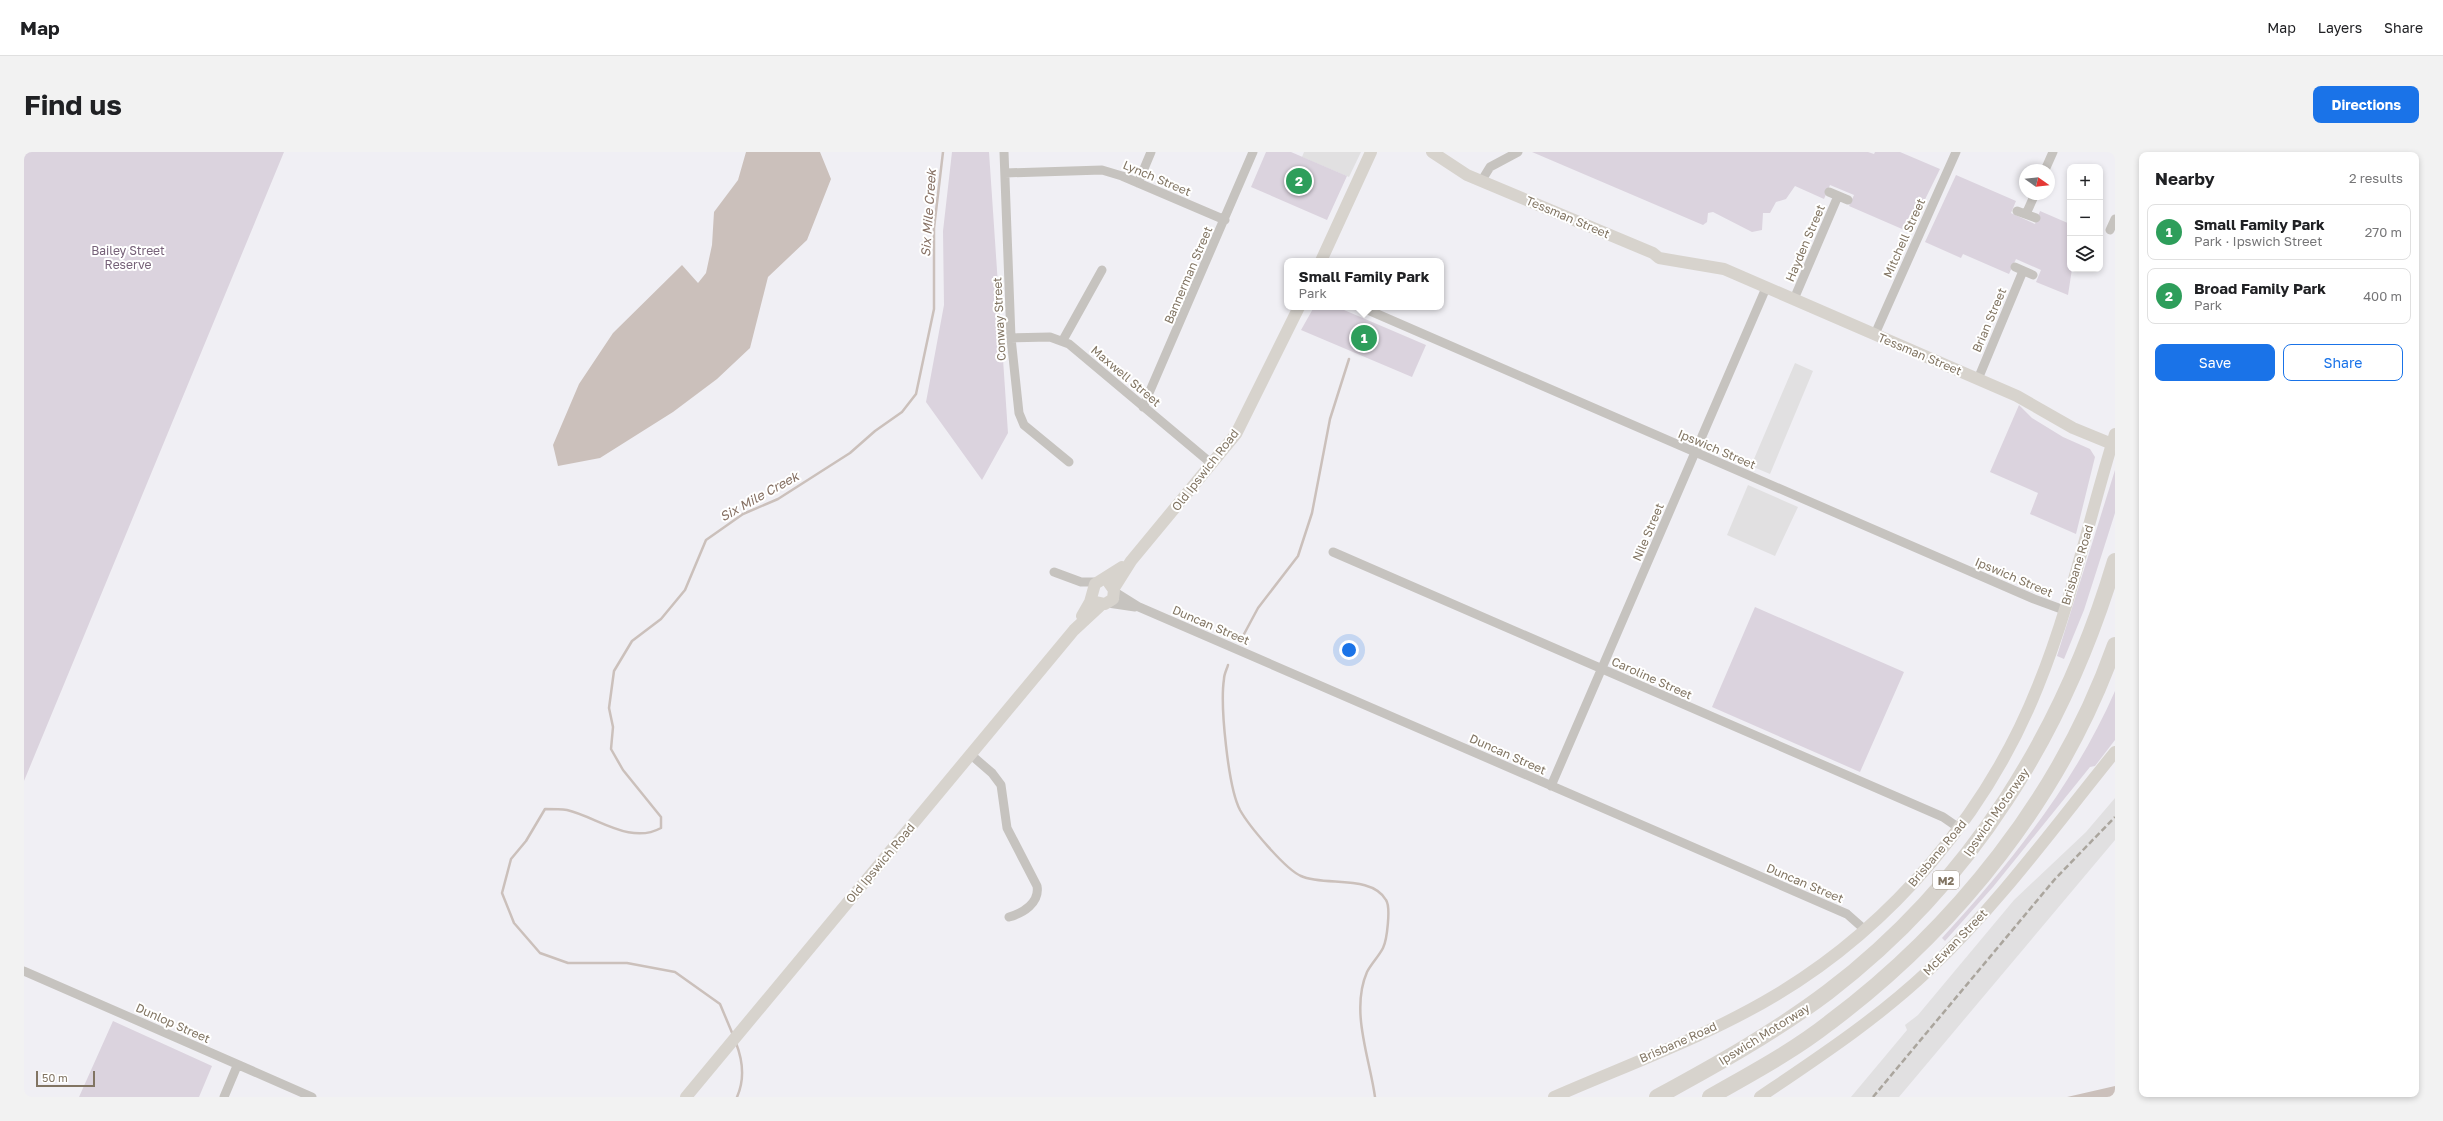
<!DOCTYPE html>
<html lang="en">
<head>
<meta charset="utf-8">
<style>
	body { margin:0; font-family:"Golos Text",sans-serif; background:#f2f2f2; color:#202124 }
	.controls { position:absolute; right:12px; top:12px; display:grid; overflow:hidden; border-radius:8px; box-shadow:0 2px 6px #0003 }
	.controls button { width:36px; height:36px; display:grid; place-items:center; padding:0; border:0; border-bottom:1px solid #e0e0e0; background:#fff; color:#202124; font:20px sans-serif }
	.compass { position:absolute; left:1995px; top:12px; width:36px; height:36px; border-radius:50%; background:#fff; box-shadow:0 2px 6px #0003; rotate:104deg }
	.scale { position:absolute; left:12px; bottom:10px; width:59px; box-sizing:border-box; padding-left:4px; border:2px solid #817462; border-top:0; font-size:11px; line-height:14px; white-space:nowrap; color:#817462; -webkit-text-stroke:3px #fff; paint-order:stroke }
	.you { position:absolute; left:1325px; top:498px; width:14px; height:14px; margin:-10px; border:3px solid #fff; border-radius:50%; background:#1a73e8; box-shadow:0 0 0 6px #1a73e833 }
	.badge { display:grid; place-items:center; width:26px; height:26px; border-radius:50%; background:#1a73e8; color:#fff; font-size:13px; font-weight:700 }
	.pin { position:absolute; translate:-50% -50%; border:2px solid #fff; box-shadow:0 1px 4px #0006 }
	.popup { position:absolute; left:1260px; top:106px; width:160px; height:52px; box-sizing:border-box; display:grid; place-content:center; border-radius:8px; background:#fff; filter:drop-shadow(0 1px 3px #0005); font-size:13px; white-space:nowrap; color:#757577 }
	.popup b { font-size:15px; color:#202124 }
	.popup::after { content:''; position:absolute; left:50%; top:100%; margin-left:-8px; border:8px solid transparent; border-top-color:#fff }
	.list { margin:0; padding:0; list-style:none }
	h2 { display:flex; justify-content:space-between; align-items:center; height:52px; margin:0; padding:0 16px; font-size:17px }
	h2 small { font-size:13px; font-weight:400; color:#757577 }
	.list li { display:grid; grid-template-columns:26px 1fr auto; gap:12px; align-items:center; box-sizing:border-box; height:56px; margin:0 8px 8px; padding:0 8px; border:1px solid #e0e0e0; border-radius:8px }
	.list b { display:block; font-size:15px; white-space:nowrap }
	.list p { margin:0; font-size:13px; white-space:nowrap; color:#757577 }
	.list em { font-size:13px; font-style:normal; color:#757577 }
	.actions { display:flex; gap:8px; padding:12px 16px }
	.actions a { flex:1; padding:9px 0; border:1px solid #1a73e8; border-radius:8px; text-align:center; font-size:14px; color:#1a73e8 }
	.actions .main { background:#1a73e8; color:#fff }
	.icon { flex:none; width:22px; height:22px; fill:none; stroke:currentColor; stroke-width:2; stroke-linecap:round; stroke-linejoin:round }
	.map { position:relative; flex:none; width:2091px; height:945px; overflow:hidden; border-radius:8px }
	header { display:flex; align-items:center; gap:24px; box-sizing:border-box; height:56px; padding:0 20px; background:#fff; border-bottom:1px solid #e0e0e0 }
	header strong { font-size:19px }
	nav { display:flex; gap:22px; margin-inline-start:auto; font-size:14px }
	.intro { display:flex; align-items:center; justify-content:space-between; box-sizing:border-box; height:96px; padding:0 24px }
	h1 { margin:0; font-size:28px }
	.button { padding:10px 18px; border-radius:8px; background:#1a73e8; color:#fff; font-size:14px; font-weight:700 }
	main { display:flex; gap:24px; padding:0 24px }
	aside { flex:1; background:#fff; border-radius:8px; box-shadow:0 2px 6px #0003 }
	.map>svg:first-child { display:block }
	.built { fill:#e1e0e1 }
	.green { fill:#dbd3de }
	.water { fill:#cbc0bb }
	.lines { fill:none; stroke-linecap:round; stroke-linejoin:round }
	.stream { stroke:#cbc0bb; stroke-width:2.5 }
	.street { stroke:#c6c3bf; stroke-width:9 }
	.secondary { stroke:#d7d3cd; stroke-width:12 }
	.highway { stroke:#d7d3cd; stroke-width:16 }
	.rail { stroke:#aaa59d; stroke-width:2.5; stroke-dasharray:6 3; stroke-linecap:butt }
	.labels { text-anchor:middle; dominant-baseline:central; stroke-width:4; stroke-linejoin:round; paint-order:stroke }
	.shield { fill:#fff; stroke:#a79e91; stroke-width:1 }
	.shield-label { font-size:11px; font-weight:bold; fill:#817462 }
	.street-label { font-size:12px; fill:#817462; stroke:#fff }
	.park-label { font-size:12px; fill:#766178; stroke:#fff }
	.water-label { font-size:13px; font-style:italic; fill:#867063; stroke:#fff }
</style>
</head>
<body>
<header>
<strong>Map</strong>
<nav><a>Map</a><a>Layers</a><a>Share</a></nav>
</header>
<div class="intro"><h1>Find us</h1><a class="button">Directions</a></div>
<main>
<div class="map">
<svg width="2091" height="945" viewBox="0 0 2091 945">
	<rect width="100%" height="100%" fill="#f0eff4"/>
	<path class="built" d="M1280,0H1337L1325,25L1278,5Z
		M1771,211L1789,219L1746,322L1727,314Z
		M1724,333L1774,355L1751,404L1703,383Z
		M2091,646V688L1875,945H1827L1883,878L1881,873L1894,863L1990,748L2062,680Z"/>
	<path class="green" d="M0,0H260L0,629Z
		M928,0H965L984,281L958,328L902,250L920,153L919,79Z
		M1242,0H1267L1323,24L1303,68L1227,35Z
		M1508,0H1844L1850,2L1851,0H1876L1916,17L1885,80L1825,54L1830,43L1806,33L1800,47L1771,34L1762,47L1752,50L1746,61H1739L1738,78L1728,80L1689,60L1684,61L1683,70L1679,73Z
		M1932,23L1992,49L1987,61L2011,72L2016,59L2046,72V117H2048L2044,143L2012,130L2017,118L1992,107L1985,122L1939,102L1937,106L1901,90Z
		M1290,155H1313L1402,193L1388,225L1277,178Z
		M1995,253L2008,266L2039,285L2066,297L2071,305L2052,382L2006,362L2014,341L1966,320Z
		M2091,318V361L2060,458L2040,507L2033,504Z
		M1731,455L1880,520L1836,620L1688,555Z
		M2091,539V588L2071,614L2066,615L1969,735L1921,789L1918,786C1986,712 2051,631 2091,539Z
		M89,869L188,914L175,945H55Z"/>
	<path class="water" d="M722,0H796L807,27L783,88L744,125L726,196L693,227L649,260L576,306L534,314L529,293L555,232L589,181L658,113L674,131L682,121L688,93L690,60L714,28Z
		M2091,934V945H2043Z"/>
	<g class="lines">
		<path class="stream" d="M1219,484L1234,456L1274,404L1288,361L1306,267L1325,207
			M1204,513C1203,517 1200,522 1200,527C1196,553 1204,635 1216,658C1225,674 1261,717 1277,724C1301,735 1347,722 1362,748C1367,755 1363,788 1359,796C1355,804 1347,812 1343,820C1326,859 1346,907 1351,945
			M709,883L696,852L651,820L603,811H544L516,801L490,771L478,741L487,707L502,689L521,657C528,657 536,657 543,658C573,665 606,693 637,676V665L599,618L587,597L589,575L585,556L590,519L608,489L637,467L661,438L682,388L719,362L754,347L826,301L851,279L878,260L892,242L910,157V76L919,0
			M712,891C719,909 721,927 713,945"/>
		<path class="street" d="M980,0L987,186L995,261L1000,273L1045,310
			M2021,18L2029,0
			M981,21L1078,18L1098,24L1201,68
			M1458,28L1466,15L1494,0
			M1114,31L1127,0
			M1805,40L1824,48
			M1993,59L2012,66
			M2002,62L2011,42
			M2086,78L2091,67
			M1991,115L2009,123
			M1770,147L1814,44
			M1337,155L2010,447L2040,458
			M1851,182L1932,0
			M987,186L1026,185L1045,192L1188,312
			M1039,188L1078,118
			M1954,227L1999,119
			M1119,255L1229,0
			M1309,400L1919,665L1935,676
			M1030,420L1057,430H1074
			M1091,440L1115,455L1823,762L1840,777
			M1084,451L1111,455
			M946,602L968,621L977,633L983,676L1013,734C1016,751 999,761 985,765
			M1527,634L1742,136
			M0,819L288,945
			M200,945L213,914"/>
		<path class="secondary" d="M1408,0L1443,23L1629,101L1635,106L1700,117L1993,244L2049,276L2088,292
			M1297,109L1347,0
			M1090,436L1107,409L1212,282L1275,155
			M1072,450L1081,452L1089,447L1090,438L1085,431
			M1058,464L1066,450L1071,432L1098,415
			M662,945L1050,478L1078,452
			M1530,945C1603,913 1684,884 1752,843C1869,773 1964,660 2014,534C2047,453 2065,366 2091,282
			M1736,945C1795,905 1853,867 1905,818C1974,753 2031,674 2091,600"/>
		<path class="highway" d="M1633,945C1692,913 1751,880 1804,840C1947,731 2040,580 2091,409
			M1686,945C1726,922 1768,900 1805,871C1932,776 2038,643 2091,493"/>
		<path class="rail" d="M1849,945L2031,727L2091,665"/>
	</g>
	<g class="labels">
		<rect class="shield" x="1909" y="719" width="26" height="18" rx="3"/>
		<g class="shield-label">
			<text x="1922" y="728">M2</text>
		</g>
		<g class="street-label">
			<text transform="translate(1133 26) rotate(23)">Lynch Street</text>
			<text transform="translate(1544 65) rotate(23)">Tessman Street</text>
			<text transform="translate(1880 86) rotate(-66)">Mitchell Street</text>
			<text transform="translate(1781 91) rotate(-67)">Hayden Street</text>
			<text transform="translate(1164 123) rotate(-67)">Bannerman Street</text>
			<text transform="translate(975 167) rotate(-93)">Conway Street</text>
			<text transform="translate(1965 168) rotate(-67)">Brian Street</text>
			<text transform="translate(1896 202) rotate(23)">Tessman Street</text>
			<text transform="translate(1102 224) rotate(40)">Maxwell Street</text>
			<text transform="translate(1693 297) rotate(23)">Ipswich Street</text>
			<text transform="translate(1181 318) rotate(-52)">Old Ipswich Road</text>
			<text transform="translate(1624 380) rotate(-67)">Nile Street</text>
			<text transform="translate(2053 413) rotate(-73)">Brisbane Road</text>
			<text transform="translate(1990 425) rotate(23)">Ipswich Street</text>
			<text transform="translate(1187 473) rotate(23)">Duncan Street</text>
			<text transform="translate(1628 526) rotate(24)">Caroline Street</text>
			<text transform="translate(1484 602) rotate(24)">Duncan Street</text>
			<text transform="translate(1972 660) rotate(-55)">Ipswich Motorway</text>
			<text transform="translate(1913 701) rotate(-50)">Brisbane Road</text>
			<text transform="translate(856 711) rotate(-50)">Old Ipswich Road</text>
			<text transform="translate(1781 731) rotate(23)">Duncan Street</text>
			<text transform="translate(1931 790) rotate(-46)">McEwan Street</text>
			<text transform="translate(149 871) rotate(24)">Dunlop Street</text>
			<text transform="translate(1740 882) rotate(-32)">Ipswich Motorway</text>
			<text transform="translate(1654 890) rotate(-24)">Brisbane Road</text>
		</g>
		<g class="park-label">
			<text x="104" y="98">Bailey Street<tspan x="104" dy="14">Reserve</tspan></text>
		</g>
		<g class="water-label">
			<text transform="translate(904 61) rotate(-86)">Six Mile Creek</text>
			<text transform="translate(735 344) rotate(-29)">Six Mile Creek</text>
		</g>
	</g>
</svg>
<div class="controls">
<button>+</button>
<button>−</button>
<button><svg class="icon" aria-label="layers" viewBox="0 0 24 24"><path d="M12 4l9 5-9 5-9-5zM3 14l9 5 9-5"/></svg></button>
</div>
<svg class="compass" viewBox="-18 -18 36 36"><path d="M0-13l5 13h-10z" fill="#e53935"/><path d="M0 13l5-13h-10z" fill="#757577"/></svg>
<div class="scale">50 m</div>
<div class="you"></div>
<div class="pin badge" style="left:1340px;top:186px;background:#2e9e5b">1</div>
<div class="popup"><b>Small Family Park</b>Park</div>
<div class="pin badge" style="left:1275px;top:29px;background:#2e9e5b">2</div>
</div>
<aside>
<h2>Nearby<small>2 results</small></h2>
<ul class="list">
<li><span class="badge" style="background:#2e9e5b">1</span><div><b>Small Family Park</b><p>Park · Ipswich Street</p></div><em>270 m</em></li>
<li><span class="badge" style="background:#2e9e5b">2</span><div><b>Broad Family Park</b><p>Park</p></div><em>400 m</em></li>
</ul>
<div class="actions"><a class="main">Save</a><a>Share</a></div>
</aside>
</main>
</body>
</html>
